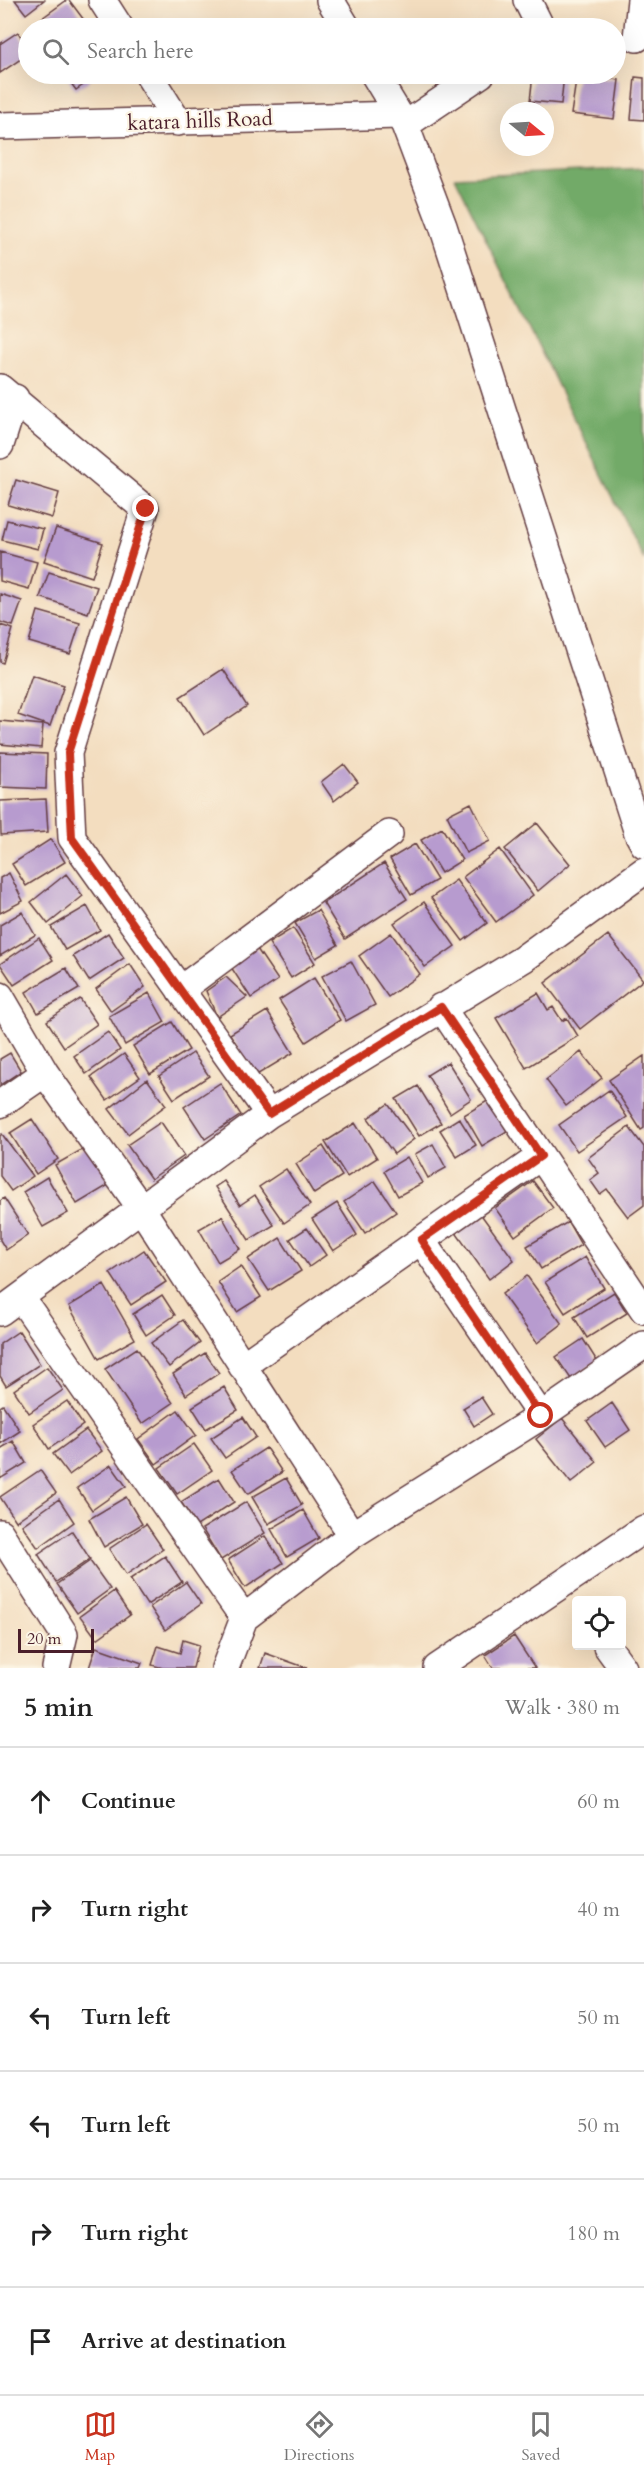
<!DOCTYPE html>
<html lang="en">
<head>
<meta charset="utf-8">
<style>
	body { margin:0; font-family:Cardo,serif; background:#f6f6f6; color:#222 }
	.controls { position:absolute; right:18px; bottom:18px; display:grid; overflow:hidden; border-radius:6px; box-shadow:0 6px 24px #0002 }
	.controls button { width:54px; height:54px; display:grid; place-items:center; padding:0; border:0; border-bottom:2px solid #e0e0e0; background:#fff; color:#222; font:30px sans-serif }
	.compass { position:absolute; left:500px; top:102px; width:54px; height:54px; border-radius:50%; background:#fff; box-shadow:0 6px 24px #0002; rotate:108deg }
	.scale { position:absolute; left:18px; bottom:15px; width:76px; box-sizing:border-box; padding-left:6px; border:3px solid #4a1f2b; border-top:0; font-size:16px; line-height:21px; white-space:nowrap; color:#4a1f2b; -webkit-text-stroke:4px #fcf5e5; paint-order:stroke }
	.stop { position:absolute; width:18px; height:18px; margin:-14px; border:4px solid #c8321e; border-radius:50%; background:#fff }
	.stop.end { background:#c8321e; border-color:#fff; box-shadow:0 2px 6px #0008 }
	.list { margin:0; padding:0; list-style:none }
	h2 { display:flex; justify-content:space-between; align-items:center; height:78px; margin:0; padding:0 24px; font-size:26px }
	h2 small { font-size:20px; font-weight:400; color:#767676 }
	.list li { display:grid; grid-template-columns:39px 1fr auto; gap:18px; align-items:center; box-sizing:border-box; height:108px; padding:0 24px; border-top:2px solid #e0e0e0 }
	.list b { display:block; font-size:22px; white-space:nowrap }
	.list em { font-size:20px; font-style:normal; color:#767676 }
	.icon { flex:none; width:33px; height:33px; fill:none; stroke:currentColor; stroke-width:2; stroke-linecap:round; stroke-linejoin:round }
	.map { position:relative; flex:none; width:644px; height:1668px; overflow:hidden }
	.search { position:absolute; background:#fff; box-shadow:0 6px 24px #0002; left:18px; right:18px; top:18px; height:66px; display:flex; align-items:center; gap:15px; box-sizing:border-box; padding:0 21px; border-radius:33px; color:#767676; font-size:22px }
	.sheet { height:726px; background:#fff }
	nav { display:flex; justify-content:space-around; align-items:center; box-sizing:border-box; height:84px; border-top:2px solid #e0e0e0; background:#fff; font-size:16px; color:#767676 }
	nav a { display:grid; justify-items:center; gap:3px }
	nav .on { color:#c8321e }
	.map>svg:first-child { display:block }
	.forest { fill:#72aa68; stroke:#5e644a; stroke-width:1.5 }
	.building { fill:#b79bcf }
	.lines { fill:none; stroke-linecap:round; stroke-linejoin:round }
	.street-casing { stroke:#633c41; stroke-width:30 }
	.street { stroke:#fff; stroke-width:27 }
	.route { stroke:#c8321e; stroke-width:8 }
	.labels { text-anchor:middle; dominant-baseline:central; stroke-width:4.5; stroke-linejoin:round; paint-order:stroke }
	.street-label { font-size:21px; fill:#4a1f2b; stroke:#fcf5e5 }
</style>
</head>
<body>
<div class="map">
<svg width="644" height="1668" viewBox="0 0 644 1668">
	<rect width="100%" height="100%" fill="#fcf5e5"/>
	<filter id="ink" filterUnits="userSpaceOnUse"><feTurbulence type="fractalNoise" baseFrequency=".0167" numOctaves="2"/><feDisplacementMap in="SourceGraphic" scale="12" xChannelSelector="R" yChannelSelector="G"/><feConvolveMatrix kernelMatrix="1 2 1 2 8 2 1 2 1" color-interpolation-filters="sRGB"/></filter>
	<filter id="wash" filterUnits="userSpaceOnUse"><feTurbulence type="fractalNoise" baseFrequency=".008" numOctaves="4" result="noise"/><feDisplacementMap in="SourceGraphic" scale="24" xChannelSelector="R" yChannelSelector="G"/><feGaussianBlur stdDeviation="1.35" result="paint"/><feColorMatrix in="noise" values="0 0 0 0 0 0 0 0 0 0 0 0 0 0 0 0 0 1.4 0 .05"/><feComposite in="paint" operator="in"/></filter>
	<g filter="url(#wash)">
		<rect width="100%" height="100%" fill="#f3ddbf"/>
		<path class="forest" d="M644,168V560L455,177Z"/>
		<g id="blocks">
			<path class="building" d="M15,0H44L26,14Z
				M67,0H69L90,28H33L31,26Z
				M18,32L28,48V54L0,73V44Z
				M64,74H99L76,90Z
				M533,74H564L561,104L530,101Z
				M577,74L619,80L614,119L571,114Z
				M635,77L644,78V120L631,119Z
				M16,480L59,493L52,518L8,505Z
				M7,520L43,529L38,549L2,540Z
				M56,528L103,543L92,577L44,561Z
				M0,552L37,562L29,589L0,581Z
				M49,572L97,587L88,613L40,597Z
				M0,594L22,601L13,626L0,622Z
				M38,611L80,623L70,654L29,642Z
				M0,625L13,629L3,663L0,662Z
				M223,669L247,706L204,735L180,697Z
				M32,675L64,685L50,726L18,715Z
				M0,721L43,725L41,748L0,744Z
				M0,752L47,754L46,789L0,787Z
				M344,764L358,782L334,801L321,782Z
				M46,799L48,832L1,835L0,801Z
				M471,803L490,841L466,853L447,815Z
				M537,823L570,864L538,891L505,849Z
				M442,828L462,860L441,873L421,840Z
				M51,839L65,862L26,886L12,864Z
				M415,844L437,880L411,895L390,859Z
				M500,849L533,895L496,922L463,877Z
				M384,863L407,899L345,939L323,903Z
				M9,873L23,901L0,913V878Z
				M66,874L83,896L48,924L31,902Z
				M456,880L487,923L463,941L431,898Z
				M424,902L455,946L425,967L394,923Z
				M87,906L100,930L65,950L51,927Z
				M318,910L338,945L316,958L295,923Z
				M22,912L35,935L0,956V925Z
				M293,928L315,963L291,978L269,943Z
				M108,933L124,958L89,981L73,956Z
				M391,933L420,974L388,997L359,956Z
				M608,935L643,980L580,1029L545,983Z
				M39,938L53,960L14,985L0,964Z
				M255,946L278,980L251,998L229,964Z
				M351,961L375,1005L346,1021L322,976Z
				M130,964L145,987L111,1011L96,989Z
				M66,968L79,989L38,1013L26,992Z
				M226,977L247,997L217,1017L206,991Z
				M314,978L340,1020L306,1042L279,1000Z
				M149,993L165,1022L125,1045L109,1016Z
				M538,993L548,1010L553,1007L562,1021L567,1018L578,1036L526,1068L496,1018Z
				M80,999L97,1024L64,1047L47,1021Z
				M267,1011L293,1053L255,1076L230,1034Z
				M172,1022L189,1050L150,1074L133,1046Z
				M108,1032L120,1050L86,1074L74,1056Z
				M581,1052L602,1078L566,1106L546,1080Z
				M10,1053L21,1071L0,1085V1059Z
				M193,1053L209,1076L174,1099L159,1076Z
				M124,1054L140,1077L107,1100L91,1077Z
				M644,1056V1128L641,1130L609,1080Z
				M448,1062L471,1099L450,1113L427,1075Z
				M147,1079L166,1105L128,1134L109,1109Z
				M220,1083L241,1115L205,1139L184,1107Z
				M418,1086L441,1123L419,1136L396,1099Z
				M609,1090L627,1117L577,1151L559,1125Z
				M489,1100L507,1131L482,1146L464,1115Z
				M388,1104L414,1139L394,1154L368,1118Z
				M459,1118L476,1145L457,1157L440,1130Z
				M32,1119L58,1159L36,1174L10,1133Z
				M161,1122L184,1156L151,1179L127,1145Z
				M355,1123L377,1158L347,1177L325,1142Z
				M629,1127L644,1147V1205L628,1217L607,1189L600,1194L590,1180L599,1173L588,1158Z
				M2,1134L33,1176L11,1191L0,1176V1136Z
				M433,1144L446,1168L428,1178L415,1154Z
				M90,1145L112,1183L77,1204L55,1165Z
				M323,1146L342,1176L314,1194L296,1164Z
				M407,1157L422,1183L398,1196L384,1171Z
				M286,1169L310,1205L284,1223L259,1187Z
				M47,1177L68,1213L43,1227L23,1192Z
				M224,1181L240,1205L255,1195L274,1225L249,1240L215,1187Z
				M375,1181L396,1212L365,1233L344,1202Z
				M533,1181L553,1208L515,1236L495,1208Z
				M4,1198L28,1235L6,1250L0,1240V1201Z
				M337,1203L357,1235L333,1251L312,1219Z
				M477,1209L514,1260L489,1279L452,1227Z
				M222,1216L240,1249L218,1262L199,1229Z
				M568,1222L581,1245L541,1269L527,1246Z
				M307,1228L326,1255L309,1267L290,1239Z
				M280,1238L301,1271L269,1291L248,1259Z
				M144,1250L166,1282L131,1305L110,1273Z
				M585,1257L604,1288L565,1313L545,1282Z
				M241,1266L261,1297L237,1312L218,1282Z
				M527,1276L562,1324L537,1343L502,1294Z
				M104,1285L135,1339L99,1359L69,1306Z
				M614,1292L627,1313L587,1338L574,1317Z
				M162,1295L175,1315L146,1335L133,1314Z
				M183,1320L200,1343L169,1367L151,1343Z
				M19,1331L40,1364L6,1386L0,1376V1344Z
				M583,1339L597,1361L571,1379L556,1357Z
				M137,1348L173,1403L142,1424L105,1369Z
				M205,1353L219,1373L186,1395L173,1374Z
				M47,1367L63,1390L29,1413L14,1390Z
				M224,1387L238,1410L206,1429L192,1407Z
				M481,1397L492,1414L474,1426L463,1408Z
				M67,1401L83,1425L49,1449L33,1424Z
				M612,1403L630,1430L605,1447L587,1421Z
				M3,1405L20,1431L0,1444V1407Z
				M178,1410L196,1435L156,1464L138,1439Z
				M243,1417L256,1437L225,1458L211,1438Z
				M562,1418L597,1462L571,1483L536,1439Z
				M86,1430L102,1451L69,1475L53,1454Z
				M13,1441L26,1463L0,1479V1449Z
				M194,1444L212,1470L177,1494L159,1468Z
				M266,1448L282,1472L248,1494L232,1470Z
				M111,1465L126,1486L92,1510L77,1488Z
				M40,1470L56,1493L16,1521L0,1497Z
				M219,1478L234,1502L197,1526L181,1502Z
				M286,1478L302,1505L268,1524L252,1497Z
				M126,1497L142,1524L104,1547L89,1519Z
				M59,1499L74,1522L38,1548L22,1525Z
				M246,1502L265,1533L221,1560L202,1529Z
				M303,1510L319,1538L287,1557L271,1529Z
				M146,1524L163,1549L126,1575L109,1549Z
				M72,1531L90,1559L56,1582L38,1554Z
				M265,1536L283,1563L245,1588L228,1560Z
				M165,1556L182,1582L147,1605L130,1579Z
				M90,1561L110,1589L77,1613L57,1584Z
				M186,1582L201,1604L165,1630L150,1607Z
				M114,1591L130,1615L97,1639L80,1616Z
				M514,1636L535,1668H493L485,1655Z
				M183,1640L199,1645L193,1668H163L152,1665L158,1646L180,1653Z
				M96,1647L142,1663L140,1668H89Z
				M265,1653L307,1668H260Z"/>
		</g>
	</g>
	<g filter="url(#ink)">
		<use href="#blocks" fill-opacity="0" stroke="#633c41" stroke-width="1.5"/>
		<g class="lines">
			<g class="street-casing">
				<path id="street" d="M102,0L120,28
					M330,0L347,28
					M527,0L541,28
					M637,38L641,0
					M148,74L178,122
					M374,74L405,125L481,74
					M405,125L443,226L638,833L644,844
					M0,126L399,115
					M0,388L145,509L68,753L72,838L269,1114
					M0,445L15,398
					M180,990L389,834
					M0,996L45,1073L141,1208L352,1535
					M441,1007L644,1310
					M0,1104L45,1073
					M421,1240L541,1416
					M21,1298L244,1618
					M0,1312L269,1114L523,959L644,871
					M242,1366L541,1156
					M0,1533L64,1634L56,1668
					M607,1646L623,1668
					M225,1668L244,1618L352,1535L541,1416L644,1345
					M437,1668L644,1529"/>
			</g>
			<use href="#street" class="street"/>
		</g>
	</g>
	<g class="lines" filter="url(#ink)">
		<path class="route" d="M146,509L68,753L72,838L269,1114L441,1007L541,1156L421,1240L541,1416"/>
	</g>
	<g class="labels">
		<g class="street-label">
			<text transform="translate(200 121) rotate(-2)">katara hills Road</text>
		</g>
	</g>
</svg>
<div class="controls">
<button><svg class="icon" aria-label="locate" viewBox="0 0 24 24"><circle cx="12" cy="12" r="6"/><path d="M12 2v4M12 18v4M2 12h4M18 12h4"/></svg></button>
</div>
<svg class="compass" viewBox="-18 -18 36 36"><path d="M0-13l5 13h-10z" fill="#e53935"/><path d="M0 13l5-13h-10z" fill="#767676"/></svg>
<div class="scale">20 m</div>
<div class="stop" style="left:541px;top:1416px"></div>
<div class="stop end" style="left:146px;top:509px"></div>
<div class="search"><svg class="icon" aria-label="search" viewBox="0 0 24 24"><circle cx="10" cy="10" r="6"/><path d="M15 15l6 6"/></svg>Search here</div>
</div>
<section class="sheet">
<h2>5 min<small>Walk · 380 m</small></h2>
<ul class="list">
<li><svg class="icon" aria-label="ahead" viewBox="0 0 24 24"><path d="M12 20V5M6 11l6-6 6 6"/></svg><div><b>Continue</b></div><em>60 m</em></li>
<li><svg class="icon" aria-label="right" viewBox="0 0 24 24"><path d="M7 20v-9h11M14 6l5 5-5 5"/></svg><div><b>Turn right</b></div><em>40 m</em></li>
<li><svg class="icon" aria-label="left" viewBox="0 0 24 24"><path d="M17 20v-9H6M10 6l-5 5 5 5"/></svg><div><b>Turn left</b></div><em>50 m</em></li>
<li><svg class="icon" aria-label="left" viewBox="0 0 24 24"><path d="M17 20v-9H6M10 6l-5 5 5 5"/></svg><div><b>Turn left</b></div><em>50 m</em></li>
<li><svg class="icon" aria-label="right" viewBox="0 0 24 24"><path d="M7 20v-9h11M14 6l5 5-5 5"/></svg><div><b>Turn right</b></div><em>180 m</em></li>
<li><svg class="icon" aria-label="arrive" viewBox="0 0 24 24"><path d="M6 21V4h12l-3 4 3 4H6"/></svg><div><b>Arrive at destination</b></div></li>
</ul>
</section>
<nav>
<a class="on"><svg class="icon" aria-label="map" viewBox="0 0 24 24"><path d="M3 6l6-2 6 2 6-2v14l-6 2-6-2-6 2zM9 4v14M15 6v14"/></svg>Map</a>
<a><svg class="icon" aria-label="directions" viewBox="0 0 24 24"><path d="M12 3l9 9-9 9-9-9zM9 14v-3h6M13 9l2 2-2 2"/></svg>Directions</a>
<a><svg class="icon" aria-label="saved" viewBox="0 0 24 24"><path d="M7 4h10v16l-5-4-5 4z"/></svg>Saved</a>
</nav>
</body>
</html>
